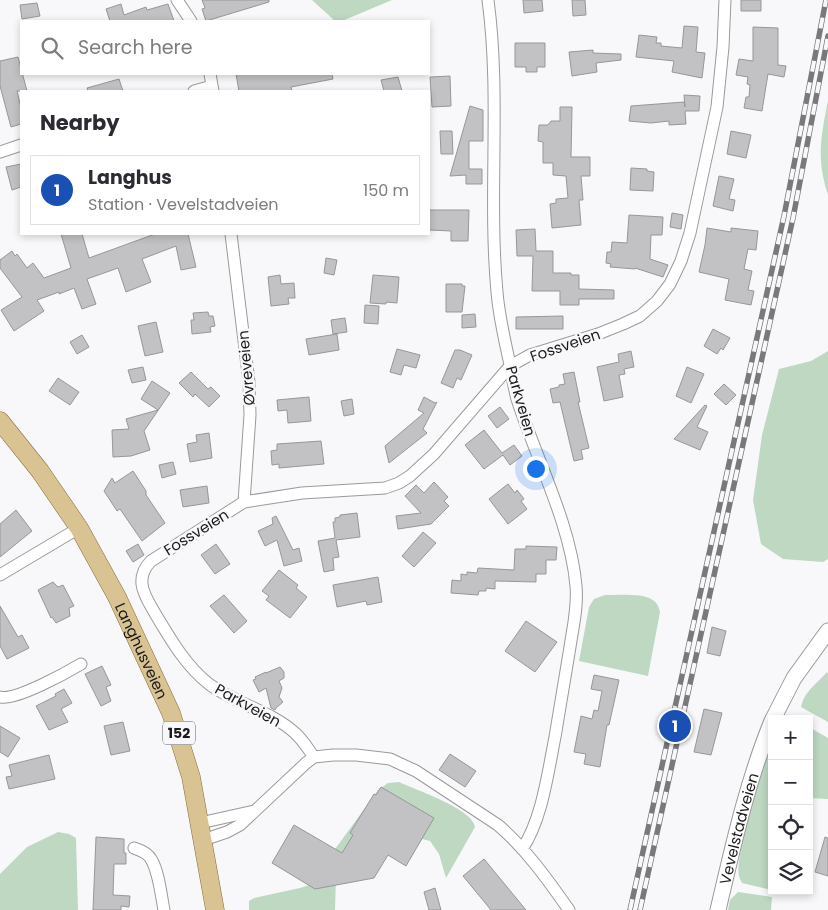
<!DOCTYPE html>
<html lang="en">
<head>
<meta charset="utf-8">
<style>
	body { margin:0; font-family:Poppins,sans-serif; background:#f2f2f3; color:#2b2b33 }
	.controls { position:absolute; right:15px; bottom:15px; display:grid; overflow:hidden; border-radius:0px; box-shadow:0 2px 8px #0003 }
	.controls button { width:45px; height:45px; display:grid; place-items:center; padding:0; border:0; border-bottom:1px solid #e1e1e2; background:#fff; color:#2b2b33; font:25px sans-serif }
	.you { position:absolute; left:535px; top:468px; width:18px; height:18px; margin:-12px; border:4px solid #fff; border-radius:50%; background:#1a73e8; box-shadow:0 0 0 8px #1a73e833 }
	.badge { display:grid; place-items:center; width:32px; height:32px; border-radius:50%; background:#1b655b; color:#fff; font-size:16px; font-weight:700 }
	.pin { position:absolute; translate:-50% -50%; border:2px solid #fff; box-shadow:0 1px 5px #0006 }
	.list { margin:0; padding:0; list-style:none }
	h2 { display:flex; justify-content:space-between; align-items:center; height:65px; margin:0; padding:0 20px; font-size:21px }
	h2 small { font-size:16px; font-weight:400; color:#7c7c81 }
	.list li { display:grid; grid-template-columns:32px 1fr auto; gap:15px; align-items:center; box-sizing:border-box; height:70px; margin:0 10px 10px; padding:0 10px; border:1px solid #e1e1e2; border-radius:0px }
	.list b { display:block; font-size:19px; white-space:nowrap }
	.list p { margin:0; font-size:16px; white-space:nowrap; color:#7c7c81 }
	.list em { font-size:16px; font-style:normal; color:#7c7c81 }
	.icon { flex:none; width:28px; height:28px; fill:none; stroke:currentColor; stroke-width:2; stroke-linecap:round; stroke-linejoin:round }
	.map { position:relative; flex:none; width:828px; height:910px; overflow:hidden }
	.search { position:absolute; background:#fff; box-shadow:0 2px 8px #0003; left:20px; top:20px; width:410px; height:55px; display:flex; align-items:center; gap:12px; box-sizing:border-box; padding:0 18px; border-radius:0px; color:#7c7c81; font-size:19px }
	.panel { position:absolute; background:#fff; box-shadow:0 2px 8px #0003; left:20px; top:90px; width:410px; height:145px; border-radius:0px }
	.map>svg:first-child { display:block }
	.green { fill:#bed8c2 }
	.building { fill:#c2c2c4; stroke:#969799 }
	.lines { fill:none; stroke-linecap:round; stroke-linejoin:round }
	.minor-casing { stroke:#9a9a9c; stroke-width:13 }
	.secondary-casing { stroke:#9a9a9c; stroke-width:17 }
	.primary-casing { stroke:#876e3b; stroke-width:19 }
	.minor { stroke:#fff; stroke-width:11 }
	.secondary { stroke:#fff; stroke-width:15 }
	.primary { stroke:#dac393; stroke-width:18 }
	.rail-casing { stroke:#79797b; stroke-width:5.5 }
	.rail { stroke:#f8f8fa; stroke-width:4; stroke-dasharray:11; stroke-linecap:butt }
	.labels { text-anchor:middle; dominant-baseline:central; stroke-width:5; stroke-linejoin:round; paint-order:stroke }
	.shield { fill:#f8f8fa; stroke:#5d5d5f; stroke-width:1 }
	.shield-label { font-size:14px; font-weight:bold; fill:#1b1b1c }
	.street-label { font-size:15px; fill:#1b1b1c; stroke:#f8f8fa }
</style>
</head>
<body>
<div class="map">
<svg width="828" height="910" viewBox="0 0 828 910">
	<rect width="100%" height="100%" fill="#f8f8fa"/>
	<path class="green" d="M312,0H392L342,21H335Z
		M828,100V195C816,158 821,137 828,100Z
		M828,351V559L823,562L783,559L761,544L753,500L762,435L779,369L811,361Z
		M605,595C617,595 642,593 651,599C657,602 659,607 660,612L648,676L579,661L589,607L594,599Z
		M827,672L828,674V722L801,707C805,690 816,685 827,672Z
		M809,727L828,738V799L809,798Z
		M772,748V890L742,883C741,880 739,878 739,876C734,859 762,765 772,748Z
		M399,782C416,790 473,809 475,827L446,878L439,854L430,841L418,838L336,875L335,910H249V901L254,898L300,888L309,885L378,790L388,783Z
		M58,832L69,834L76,838L78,910H0V874L27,847Z
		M738,892L772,897L771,910H728L730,900Z"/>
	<path class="building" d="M202,0H269V2L206,21L202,9L205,8Z
		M523,0H542L543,11L524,13Z
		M572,0H585L586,15L573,16Z
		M741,0H761V11H741Z
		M37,3L40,16L22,19L20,5Z
		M121,4L124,15L146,7L147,10L168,4L174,21H110L106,9Z
		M684,26L698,27L696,52L705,53L702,78L672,72L674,61L636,57L639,35L657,37L656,43H661V46L682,48Z
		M753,27L778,28V65L786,66L784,77L768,74L762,111L744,108L746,97H749L750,85L747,84L748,77L736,75L739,59L753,61Z
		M515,43H545V67H537V72H526V67H515Z
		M593,50V53L621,54V60L596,63L597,72L572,76L569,52Z
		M18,57L27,91H17L21,108V124L11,127L0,86V61Z
		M236,74H332L333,79L291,87L292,91H239Z
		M450,76L451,106L432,107L430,77Z
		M398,77L402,91H384L381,80Z
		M119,79L123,91H88L87,88Z
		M684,95L700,96L699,111H685L686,124L669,125V121L651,123L629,121L631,106L684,102L685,107Z
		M470,106L483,110V141H469V169H482V184H466V175L450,176Z
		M560,107H572L571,157H590V176H581L583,200H579L581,225L552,228L550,204L556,203V199L568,198L566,176L553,175V163H543V142L538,141L539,125H548L551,121H560Z
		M440,131H452L453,154H441Z
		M731,131L751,135L746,158L727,154Z
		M21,164V187L12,190L6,167Z
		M631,168L647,169V171L654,172L653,191L630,190Z
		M719,176L734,179L729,199L735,200L733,211L713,206Z
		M429,210H469L468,241H451V231L429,230Z
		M672,213L683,215L681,229L670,227Z
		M629,215L663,217L662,235H651L650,259L668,265L663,277L635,268V269L610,267L611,264L606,263L607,252H611L612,242L627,243Z
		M707,228L731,232V228L758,231L756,250L748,249L744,269L752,271L748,290L754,291L751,305L725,300L729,279L699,272L705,245Z
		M535,229L536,251H553V273H571V275H579V289L614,290V299H579V305H560V291H532L533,256H517L516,230Z
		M61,234H82L89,258L155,234H188L196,267L181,270L176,246L142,259L151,282L126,292L118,268L87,279L96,304L82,309L74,288L59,294V292L37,300L44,311L14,331L1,310L22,297L0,268V260L12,251L15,256L17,254L27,268L33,263L44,278L71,268Z
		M326,258L337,260L334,275L324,273Z
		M280,275L281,284L294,283L295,298H288L289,304L271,306L268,277Z
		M373,275L399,277L397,303L386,302V304L370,303Z
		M446,284H462V286H465L462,312H446Z
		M365,305L379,306L378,324L364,323Z
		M208,312L209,316H213L215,326L210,327L211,332L192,334L191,320H194L193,313Z
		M475,314L476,327L462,328V315Z
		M563,316V329H516V317Z
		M345,318L347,332L333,334L331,320Z
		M156,322L163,352L145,356L138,326Z
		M713,329L730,338L723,350L721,348L717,354L704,346Z
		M337,334L339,350L309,355L306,339Z
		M82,335L89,347L77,354L70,342Z
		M397,349L420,355L416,368L404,365L401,375L390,372Z
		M455,350H460L472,355L461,380L457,378L453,388L441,383Z
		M631,351L634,367L624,369L625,374L619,375L623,397L604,401L597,367L619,362L618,354Z
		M143,367L146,380L132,383L128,370Z
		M687,367L704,374L691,403L676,396Z
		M191,372L208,389L211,387L220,396L209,407L195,394L193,397L179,383Z
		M574,372L580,402H578L589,448L581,450L583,459L574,461L560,402L553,403L550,389L559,387V385L565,384L563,374Z
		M58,378L79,392L70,405L49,391Z
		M152,381L170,393L144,431L150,450L131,456L113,457L112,430L129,429L126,419L158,410L141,399Z
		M724,384L736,395L726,405L714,394Z
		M309,397L311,421L288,423L287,410L278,411L277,400Z
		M424,397L435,403L437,402L423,429L427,433L389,463L385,446L424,413L418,410Z
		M352,399L354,414L344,416L341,401Z
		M705,405L707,406L697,427L708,432L700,450L674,439Z
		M500,407L509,419L497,428L488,416Z
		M484,430L502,453L514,445L522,456L510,465L503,455L484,469L465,445Z
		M209,433L212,458L190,462L187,444L197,442L196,435Z
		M321,441L324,464L279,468V464L272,465L271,451L277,450V444Z
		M173,462L176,474L162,478L159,465Z
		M133,471L146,491V495L165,523L142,541L120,509L117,511L104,491L112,478L115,483Z
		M434,482L448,497L444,501L449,506L431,524L398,529L396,516L421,513L405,496L416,485L424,493Z
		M508,484L515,493L517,490L521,495L524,499L521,501L527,509L508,524L489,499Z
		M207,486L209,503L183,507L180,490Z
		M16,510L32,531L0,557V524Z
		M357,513L360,537L336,540L339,557L333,558L334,570L324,572L318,541L335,538L333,522H335V518L340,517V515Z
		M276,516L293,550L299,548L302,561L284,566L277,540L265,546L258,531L273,524L272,518Z
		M423,532L436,543L414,567L402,556Z
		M138,544L144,555L133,562L126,551Z
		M216,544L230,564L215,574L201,555Z
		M526,546L557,547L556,560H546V574H536V582L495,581V589L486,588V591H479L478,595L451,593L452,580L461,581V574L467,575V572L477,573L478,568L514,570L515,549H526Z
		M279,570L298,585L296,588L307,597L290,618L266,600L269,596L262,591Z
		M378,577L382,602L367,605L366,601L337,607L333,585Z
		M53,582L58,587L63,585L74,606L69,608L70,616L56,623L52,617L51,618L38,590Z
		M224,595L247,621L234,633L210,606Z
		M0,606L18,637L22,635L29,648L7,659L0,646Z
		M526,621L557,642L535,672L505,651Z
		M712,627L726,631L720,656L707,653Z
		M102,666L111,685L106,687L111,701L101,706L85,674Z
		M280,667L284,672V678L279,681L282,688L279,697L283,702L276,708L275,710L271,708L266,688L259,692L253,680L256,679L255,677L266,672V673Z
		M594,675L619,680L609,725H607L600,767L584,764L586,754L574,752L581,716L592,719L594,710L598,711L602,691L591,689Z
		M64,689L72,703L61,709L68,722L49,730L36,706L56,696L55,694Z
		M704,709L722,713L711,755L694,752Z
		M123,722L130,751L111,755L104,726Z
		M0,726L20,738L8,757L0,752Z
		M450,754L476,771L465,787L439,770Z
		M49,755L55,779L9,789L6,777L12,776L9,765Z
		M381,787L434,818L406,866L388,855L374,878L315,889L272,863L294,825L342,853L353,835L350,833L374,794L376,795Z
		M96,837L124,839V853H126V864H114L113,895L130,896L129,907L121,906V910H93Z
		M825,837L828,838V876L815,872Z
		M484,859L526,910H491L463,876Z
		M435,888L441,910H429L424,892Z"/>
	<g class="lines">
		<g class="minor-casing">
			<path id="minor" d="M177,0L191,21
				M488,0C501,97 488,195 497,292C499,317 505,341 510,365C512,376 514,388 517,399C536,458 571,525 576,586C578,606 573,627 570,647C565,677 560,707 555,737C548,772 542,820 522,849
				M210,74L213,91
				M194,91L212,86
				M0,152L21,145
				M231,234L249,382L250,415L244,502
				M0,575L79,528
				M0,697C15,701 66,673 81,664
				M314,757C308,749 303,740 295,733C271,711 236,704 209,684C186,666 171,640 156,615C151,606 143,595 142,584C141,574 145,567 151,561L244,502L302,493L385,488L399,483L410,476L434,454L510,366L530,355L598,334L623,324L640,316L657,301L670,284L681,261L690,233L717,107L723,47L725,0
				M200,823L254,811
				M203,840L227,832L240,825L306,763L314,757L333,755H356L390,759L416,771L498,825C526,849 548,880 569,910
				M134,848C140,850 148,853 151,859C159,872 161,895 164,910"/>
		</g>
		<g class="secondary-casing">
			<g id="secondary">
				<path d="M773,719L794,678L828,631"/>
				<path id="s1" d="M718,910C733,846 747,782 772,721"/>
			</g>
		</g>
		<g class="primary-casing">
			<g id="primary">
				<path id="s2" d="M0,421L40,471L79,528L117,597L171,713L191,777L215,910"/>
			</g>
		</g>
		<use href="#minor" class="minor"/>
		<use href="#secondary" class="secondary"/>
		<use href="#primary" class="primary"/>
		<g class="rail-casing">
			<path id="rail" d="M630,910L784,216L826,0
				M640,910L793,218L828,36"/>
		</g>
		<use href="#rail" class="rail"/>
	</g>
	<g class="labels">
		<rect class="shield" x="163" y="721.5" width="32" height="23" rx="4"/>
		<g class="shield-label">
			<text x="179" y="733">152</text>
		</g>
		<g class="street-label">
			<text transform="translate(565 345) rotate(-19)">Fossveien</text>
			<text transform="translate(246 368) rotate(-95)">Øvreveien</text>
			<text transform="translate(521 401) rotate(74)">Parkveien</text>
			<text transform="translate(196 532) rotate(-32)">Fossveien</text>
			<text stroke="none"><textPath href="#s2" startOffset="271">Langhusveien</textPath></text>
			<text transform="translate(248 705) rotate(29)">Parkveien</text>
			<text stroke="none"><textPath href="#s1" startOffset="84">Vevelstadveien</textPath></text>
		</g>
	</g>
</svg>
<div class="controls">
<button>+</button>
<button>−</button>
<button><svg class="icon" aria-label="locate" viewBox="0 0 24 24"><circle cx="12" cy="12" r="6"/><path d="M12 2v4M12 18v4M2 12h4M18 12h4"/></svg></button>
<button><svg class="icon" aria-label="layers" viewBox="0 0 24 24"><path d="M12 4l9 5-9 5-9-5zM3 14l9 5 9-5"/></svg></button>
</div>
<div class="you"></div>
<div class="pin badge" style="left:675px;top:726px;background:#1a4fb4">1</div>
<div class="search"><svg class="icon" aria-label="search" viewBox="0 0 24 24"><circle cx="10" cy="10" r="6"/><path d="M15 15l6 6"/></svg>Search here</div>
<section class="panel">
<h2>Nearby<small></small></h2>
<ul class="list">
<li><span class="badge" style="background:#1a4fb4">1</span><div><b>Langhus</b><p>Station · Vevelstadveien</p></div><em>150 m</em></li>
</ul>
</section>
</div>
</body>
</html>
